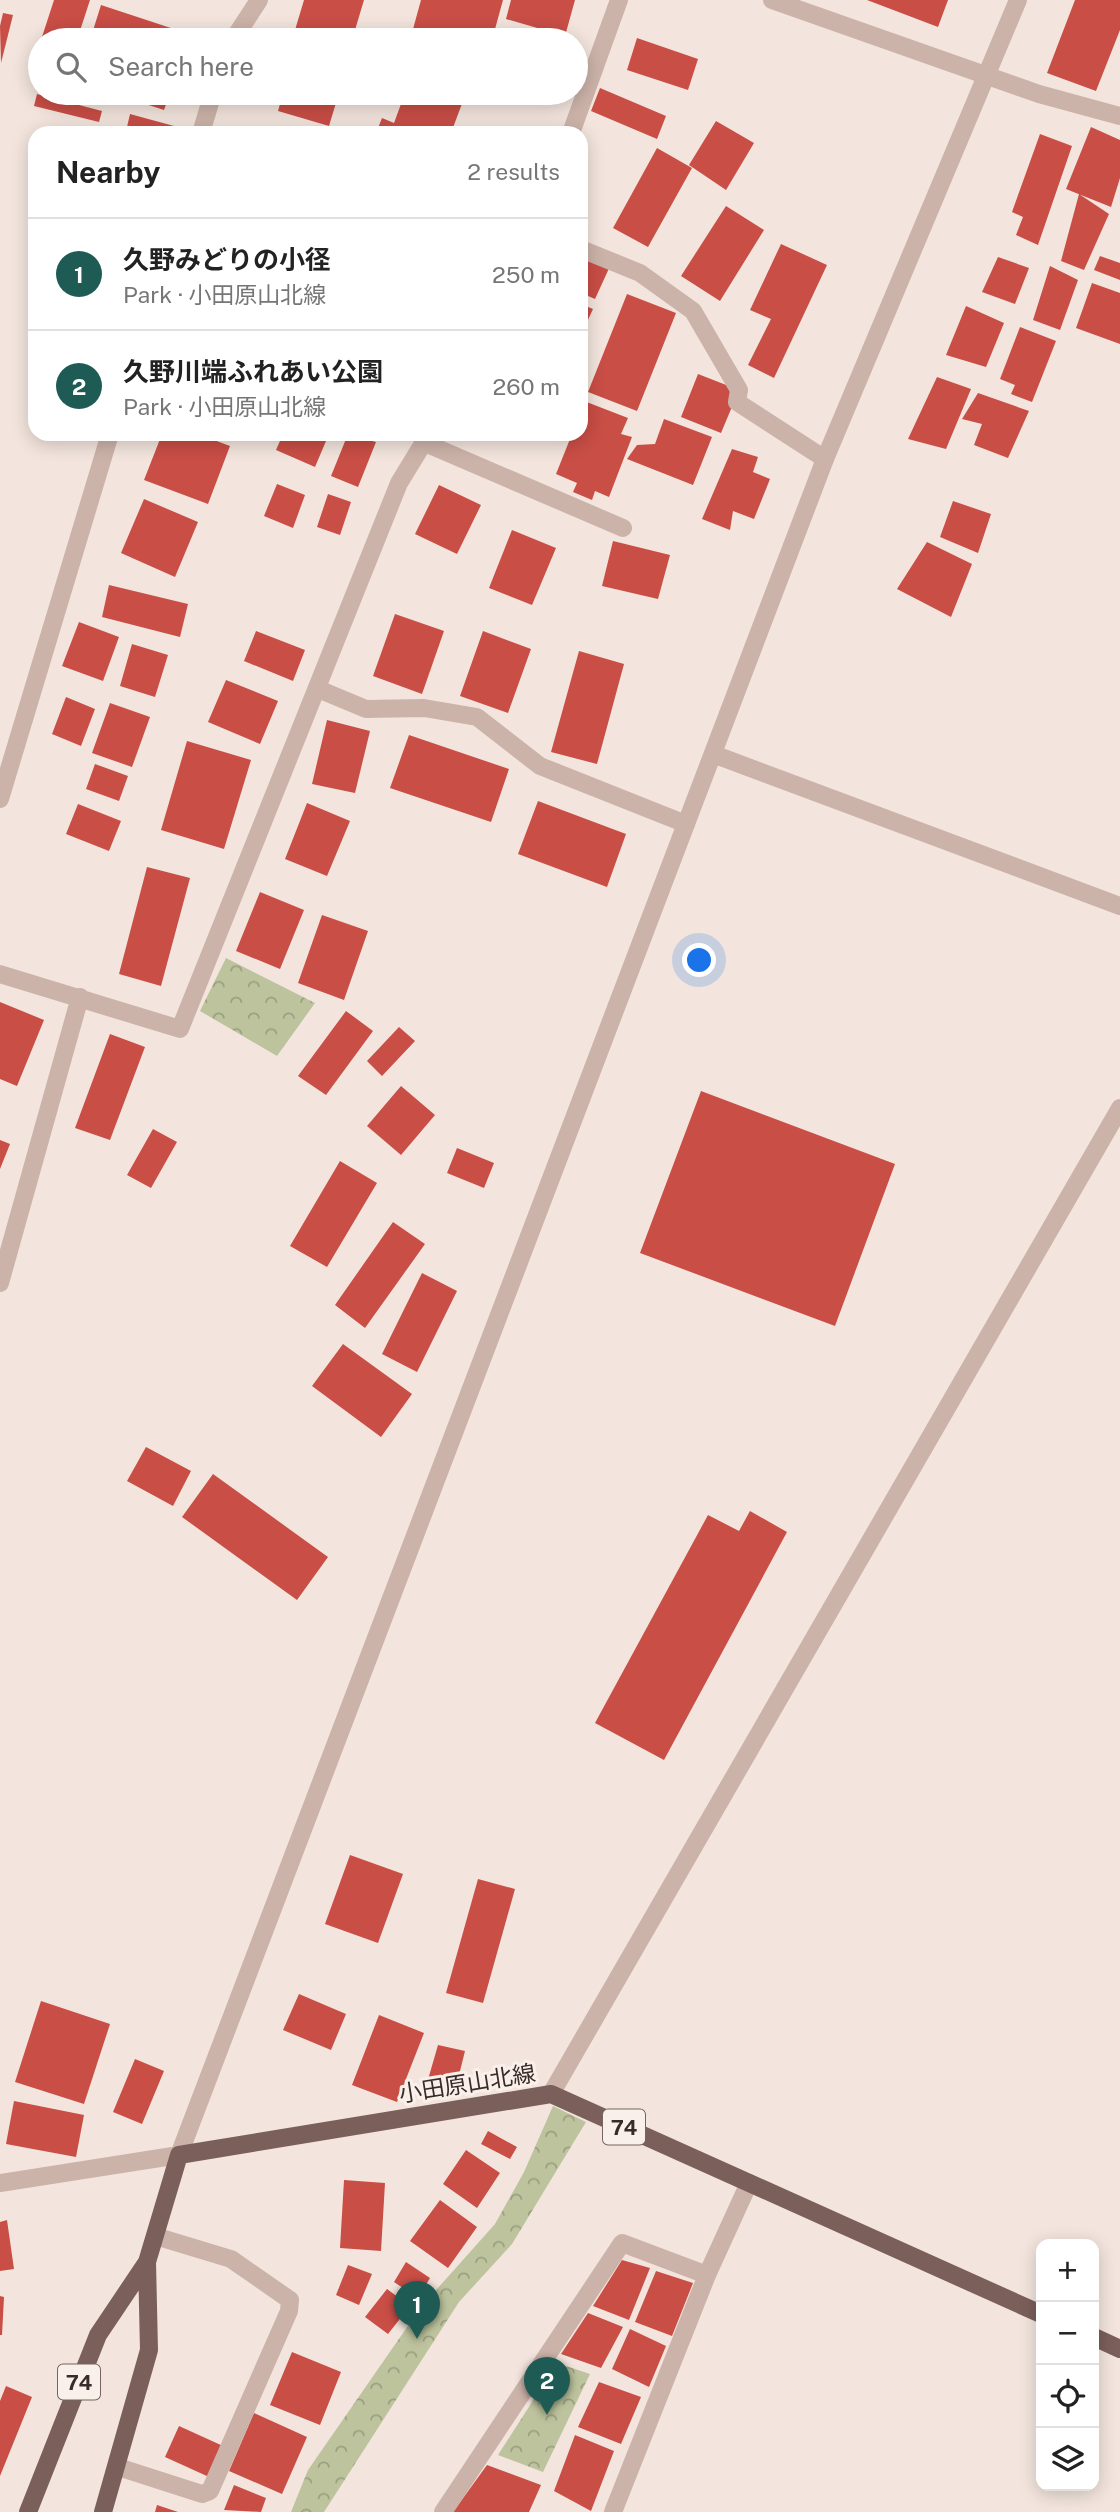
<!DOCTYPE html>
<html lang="en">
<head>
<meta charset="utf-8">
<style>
	body { margin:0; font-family:"Public Sans","Noto Sans JP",sans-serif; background:#f6f6f6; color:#222 }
	.controls { position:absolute; right:21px; bottom:21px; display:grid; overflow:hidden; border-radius:14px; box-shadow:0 4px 18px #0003 }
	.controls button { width:63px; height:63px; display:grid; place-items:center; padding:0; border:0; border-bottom:2px solid #e0e0e0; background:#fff; color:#222; font:35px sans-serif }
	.you { position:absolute; left:700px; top:961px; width:24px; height:24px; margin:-18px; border:5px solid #fff; border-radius:50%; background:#1a73e8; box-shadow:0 0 0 10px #1a73e833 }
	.badge { display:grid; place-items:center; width:46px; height:46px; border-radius:50%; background:#1d5b54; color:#fff; font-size:23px; font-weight:700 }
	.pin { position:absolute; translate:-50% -58px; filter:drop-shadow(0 2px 4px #0008) }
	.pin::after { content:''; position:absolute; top:37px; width:24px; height:21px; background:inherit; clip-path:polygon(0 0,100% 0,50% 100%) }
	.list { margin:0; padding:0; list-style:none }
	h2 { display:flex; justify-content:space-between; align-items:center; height:91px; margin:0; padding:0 28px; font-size:30px }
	h2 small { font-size:23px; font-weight:400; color:#767676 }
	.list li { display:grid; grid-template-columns:46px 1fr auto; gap:21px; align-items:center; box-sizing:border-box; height:112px; padding:0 28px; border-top:2px solid #e0e0e0 }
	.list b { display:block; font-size:26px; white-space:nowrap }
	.list p { margin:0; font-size:23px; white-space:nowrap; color:#767676 }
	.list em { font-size:23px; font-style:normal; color:#767676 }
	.icon { flex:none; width:38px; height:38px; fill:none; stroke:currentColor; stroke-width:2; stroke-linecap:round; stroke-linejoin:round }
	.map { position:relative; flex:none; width:1120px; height:2512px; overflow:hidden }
	.search { position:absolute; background:#fff; box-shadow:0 4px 18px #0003; left:28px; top:28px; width:560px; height:77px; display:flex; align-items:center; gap:18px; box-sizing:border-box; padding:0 24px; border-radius:38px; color:#767676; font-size:26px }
	.panel { position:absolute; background:#fff; box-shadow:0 4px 18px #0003; left:28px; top:126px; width:560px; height:315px; border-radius:21px }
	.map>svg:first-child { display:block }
	.park { fill:url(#park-crowns) }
	.building { fill:#c94e46 }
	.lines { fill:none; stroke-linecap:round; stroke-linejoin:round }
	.service { stroke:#ccb3a9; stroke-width:18 }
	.minor { stroke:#ccb3a9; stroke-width:18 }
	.tertiary { stroke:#ccb3a9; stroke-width:18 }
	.primary { stroke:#7b5f5a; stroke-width:18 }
	.labels { text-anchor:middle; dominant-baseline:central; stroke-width:6; stroke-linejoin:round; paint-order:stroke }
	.shield { fill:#faf0ea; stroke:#736663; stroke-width:2 }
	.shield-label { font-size:21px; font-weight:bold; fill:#392b29 }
	.street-label { font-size:23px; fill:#392b29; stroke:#faf0ea }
</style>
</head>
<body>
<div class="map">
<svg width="1120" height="2512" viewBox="0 0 1120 2512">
	<defs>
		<pattern id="park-crowns" width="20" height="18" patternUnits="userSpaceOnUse" patternTransform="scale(1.75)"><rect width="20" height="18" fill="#bdc39d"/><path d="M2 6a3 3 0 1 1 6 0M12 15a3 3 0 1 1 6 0" fill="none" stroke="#9b9f80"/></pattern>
	</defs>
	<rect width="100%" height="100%" fill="#f3e5dd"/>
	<path class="park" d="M226,958L315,1003L277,1056L200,1011Z
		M553,2106L586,2122L512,2244L459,2302L324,2512H291L308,2470L421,2307L495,2224L524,2172Z
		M557,2363L590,2374L543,2472L498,2455Z"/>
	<path class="building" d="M54,0H90L77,40H41Z
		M304,0H364L352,40H292Z
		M421,0H503L492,40H410Z
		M511,0H575L565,36L506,19Z
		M867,0H948L938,27Z
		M1075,0H1120V30L1096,91L1047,73Z
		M101,5L189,34L187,40H90Z
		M3,13L13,15L1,63L0,26Z
		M637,38L698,59L688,90L627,70Z
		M40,44V73L31,70Z
		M600,88L666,116L657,139L591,111Z
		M112,93H170L164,110Z
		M283,93H339L329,126L278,111Z
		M405,93H466L451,133H376L382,118L394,123Z
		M37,94L102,111L99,122L34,106Z
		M130,114L174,126L173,133H147L127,127Z
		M716,121L754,143L726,190L689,165Z
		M1091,127L1120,140V178L1111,207L1066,189Z
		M1040,134L1072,146L1038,245L1016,235L1023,217L1012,212Z
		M657,148L692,168L648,247L613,228Z
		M1079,194L1109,214L1084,270L1061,261Z
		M726,206L764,230L720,301L681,276Z
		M781,244L827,265L774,378L748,365L771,319L750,310Z
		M581,250L611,264L595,299L581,293Z
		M1100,256L1120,263V280L1094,270Z
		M998,257L1029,268L1015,304L982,292Z
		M1050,266L1078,280L1060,330L1033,320Z
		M1092,283L1120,293V344L1076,328Z
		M627,294L676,313L637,411L588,392Z
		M581,304L593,309L581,335Z
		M966,306L1004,323L986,367L946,355Z
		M1020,327L1056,341L1032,402L1011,394L1015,385L1000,379Z
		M698,374L739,390L721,433L681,417Z
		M937,377L971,389L946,449L908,439Z
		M978,393L1029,411L1008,458L974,445L982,424L962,419Z
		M584,401L628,418L621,434L632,437L609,497L595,491L592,500L573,492L577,483L556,474L572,434H581V410Z
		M664,419L712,437L693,485L627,459L637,445L655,444Z
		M162,434H198L230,446L208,504L144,480Z
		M283,434H329L315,467L276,450Z
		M348,434L376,442L358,487L331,476Z
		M732,449L758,457L753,472L770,479L754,519L733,511L730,530L702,519Z
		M277,484L305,495L293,528L264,516Z
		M439,485L481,505L457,554L415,534Z
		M328,494L351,502L340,535L317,527Z
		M144,499L198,522L175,577L121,553Z
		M953,501L991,514L978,553L940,537Z
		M512,530L556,548L532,605L489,588Z
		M613,541L670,555L658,599L602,586Z
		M927,542L972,564L951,617L897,589Z
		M109,585L188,604L180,637L102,617Z
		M395,614L444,631L422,694L373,676Z
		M79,622L119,637L103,681L62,666Z
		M256,631L305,650L293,681L244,661Z
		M483,631L531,649L508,713L460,696Z
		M132,644L168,655L155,697L120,686Z
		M579,651L624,664L597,764L551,752Z
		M226,680L278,701L260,744L208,722Z
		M66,697L95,709L81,746L52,734Z
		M110,703L150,717L132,767L92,753Z
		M327,720L370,731L355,793L312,784Z
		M409,735L509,769L491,822L390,788Z
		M187,741L251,760L224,849L161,830Z
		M95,764L128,776L119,801L86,789Z
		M538,801L626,834L607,887L518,854Z
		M307,803L350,821L327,876L285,859Z
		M78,804L121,821L109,851L66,834Z
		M147,867L190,878L161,986L119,974Z
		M260,892L304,910L280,969L236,951Z
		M322,915L368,931L344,1000L298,983Z
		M0,1002L44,1020L17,1086L0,1079Z
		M346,1011L373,1031L326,1095L298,1076Z
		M399,1027L415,1041L382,1076L367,1061Z
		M110,1034L145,1047L110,1140L75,1128Z
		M401,1086L435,1115L401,1155L367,1126Z
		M701,1091L895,1164L835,1326L640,1253Z
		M153,1129L177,1142L151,1188L127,1175Z
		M0,1140L10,1144L0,1169Z
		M457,1148L494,1163L484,1188L447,1173Z
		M340,1161L377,1183L327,1267L290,1246Z
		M393,1222L425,1244L365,1328L335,1305Z
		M422,1273L457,1291L417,1372L382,1354Z
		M343,1344L412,1394L381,1437L312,1386Z
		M146,1447L191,1471L173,1506L127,1481Z
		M213,1474L328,1557L297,1600L182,1517Z
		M750,1511L787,1532L664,1760L595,1723L708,1515L739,1531Z
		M350,1855L403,1874L378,1943L325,1924Z
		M478,1879L515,1889L483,2003L446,1993Z
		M299,1994L346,2014L331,2050L283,2030Z
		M41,2001L110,2024L84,2104L15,2082Z
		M379,2015L424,2033L397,2102L352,2085Z
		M438,2045L465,2051L455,2091L427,2083Z
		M135,2059L164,2071L142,2124L113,2112Z
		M14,2101L84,2115L76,2157L6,2144Z
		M488,2131L517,2147L510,2159L481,2144Z
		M466,2150L500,2173L477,2208L443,2184Z
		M344,2180L385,2183L381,2251L340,2248Z
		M440,2200L477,2227L448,2268L410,2241Z
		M7,2220L14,2269L0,2271V2222Z
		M622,2260L650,2268L629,2320L593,2306Z
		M406,2262L430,2278L418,2298L394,2282Z
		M348,2265L372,2274L359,2305L336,2295Z
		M656,2271L693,2283L672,2336L635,2322Z
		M387,2289L410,2306L388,2334L365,2317Z
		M0,2296L4,2297L2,2335H0Z
		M588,2313L623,2327L601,2368L561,2354Z
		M630,2329L666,2346L649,2387L612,2369Z
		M292,2352L341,2372L320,2425L270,2405Z
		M599,2382L641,2397L621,2444L578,2427Z
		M6,2386L32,2397L0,2476V2401Z
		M254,2413L307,2437L282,2494L229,2471Z
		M179,2426L223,2446L209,2477L165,2457Z
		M575,2435L614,2451L591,2511L554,2491Z
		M487,2465L541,2485L529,2512H453Z
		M234,2485L266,2498L261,2512L224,2510Z
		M157,2505L178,2512H155Z"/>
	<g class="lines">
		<path class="service" d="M581,249L640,273L693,311L739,390L737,402L825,459
			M425,443L623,528
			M318,689L366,709L424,708L477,717L540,766L686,824
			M118,2467L202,2494L210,2491L289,2311L290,2300L231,2259L155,2236
			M443,2512L622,2243L707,2275"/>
		<path class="minor" d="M772,0L1039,94L1120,116
			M233,40L259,0
			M201,133L213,93
			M571,133L619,0
			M0,799L110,434
			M0,974L180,1029L399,483L429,434
			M0,1283L80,997
			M551,2094L1120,1108
			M613,2512L707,2275L749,2183"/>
		<path class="tertiary" d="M713,754L1120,906
			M0,2183L179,2155L825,459L1018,0"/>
		<path class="primary" d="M1094,2337L1120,2349
			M28,2512L98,2335L147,2262L179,2155L551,2094L1041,2314
			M103,2512L149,2350L147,2262"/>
	</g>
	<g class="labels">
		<g class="shield">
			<rect x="603" y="2109.5" width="42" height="35" rx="5"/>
			<rect x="58" y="2364.5" width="42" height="35" rx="5"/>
		</g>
		<g class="shield-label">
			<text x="624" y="2127">74</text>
			<text x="79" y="2382">74</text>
		</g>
		<g class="street-label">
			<text transform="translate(467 2083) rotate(-9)">小田原山北線</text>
		</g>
	</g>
</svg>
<div class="controls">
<button>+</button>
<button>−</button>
<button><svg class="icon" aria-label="locate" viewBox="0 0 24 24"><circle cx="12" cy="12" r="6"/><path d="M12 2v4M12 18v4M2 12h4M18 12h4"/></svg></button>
<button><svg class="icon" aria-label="layers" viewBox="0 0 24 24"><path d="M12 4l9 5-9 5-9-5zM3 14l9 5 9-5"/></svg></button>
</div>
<div class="you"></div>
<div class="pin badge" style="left:417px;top:2339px">1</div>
<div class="pin badge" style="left:547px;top:2415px">2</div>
<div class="search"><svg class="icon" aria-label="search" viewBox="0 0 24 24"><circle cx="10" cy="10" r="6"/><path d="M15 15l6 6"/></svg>Search here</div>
<section class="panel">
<h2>Nearby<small>2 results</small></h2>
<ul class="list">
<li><span class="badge">1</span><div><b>久野みどりの小径</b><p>Park · 小田原山北線</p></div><em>250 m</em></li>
<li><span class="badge">2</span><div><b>久野川端ふれあい公園</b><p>Park · 小田原山北線</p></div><em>260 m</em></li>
</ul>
</section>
</div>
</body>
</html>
